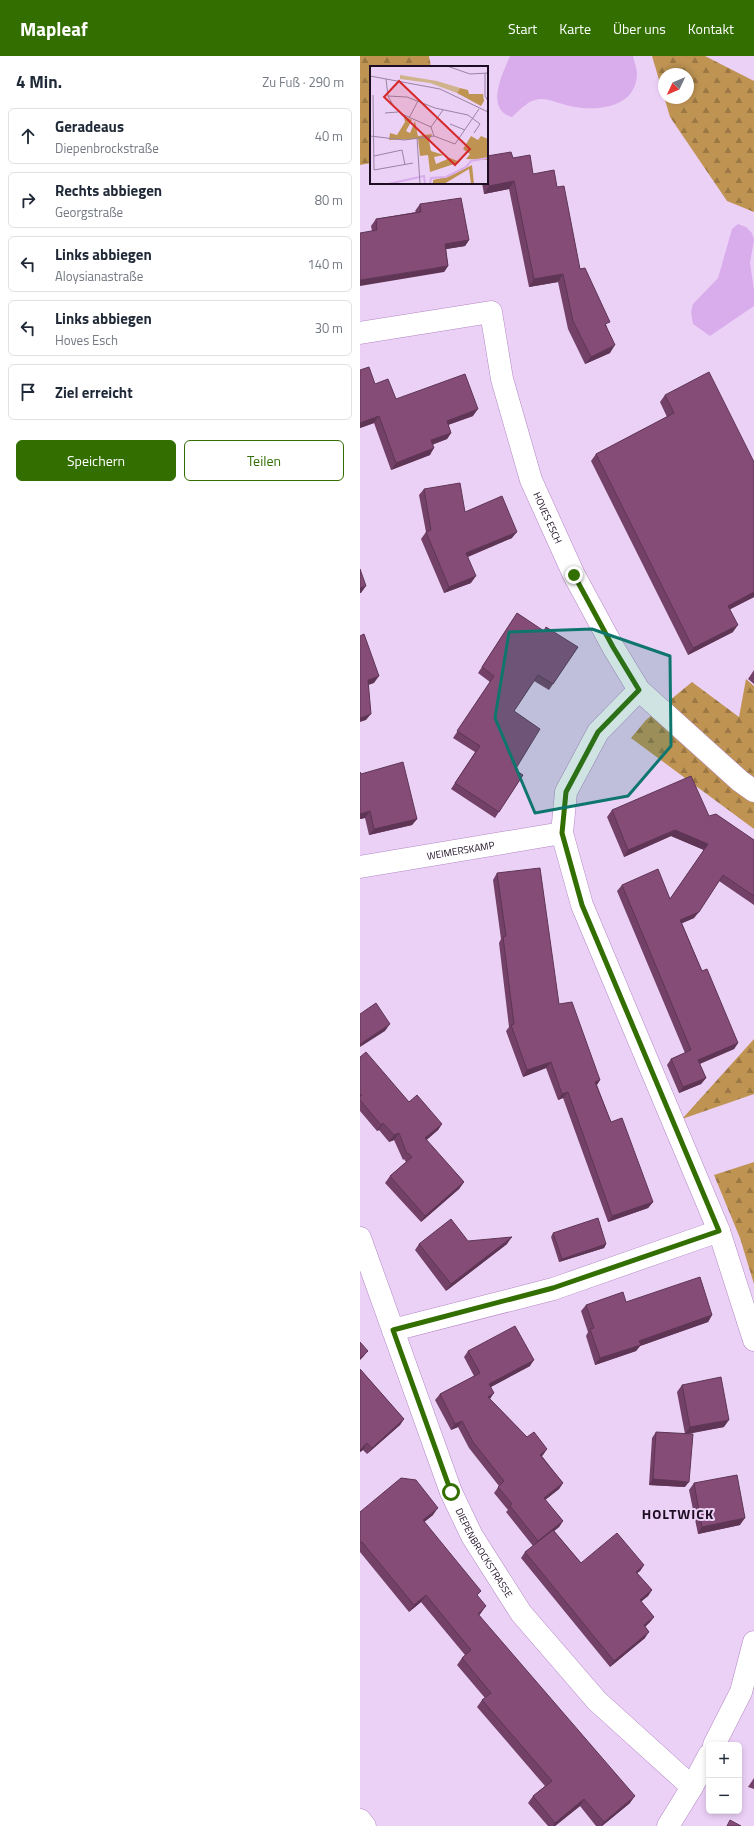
<!DOCTYPE html>
<html lang="de">
<head>
<meta charset="utf-8">
<style>
	body { margin:0; font-family:"Titillium Web",sans-serif; background:#f6f6f7; color:#1f2937 }
	.controls { position:absolute; right:12px; bottom:12px; display:grid; overflow:hidden; border-radius:6px; box-shadow:0 2px 6px #0003 }
	.controls button { width:36px; height:36px; display:grid; place-items:center; padding:0; border:0; border-bottom:1px solid #e0e1e3; background:#fff; color:#1f2937; font:20px sans-serif }
	.compass { position:absolute; left:298px; top:12px; width:36px; height:36px; border-radius:50%; background:#fff; box-shadow:0 2px 6px #0003; rotate:226deg }
	.stop { position:absolute; width:12px; height:12px; margin:-9px; border:3px solid #336f00; border-radius:50%; background:#fff }
	.stop.end { background:#336f00; border-color:#fff; box-shadow:0 1px 4px #0008 }
	.list { margin:0; padding:0; list-style:none }
	h2 { display:flex; justify-content:space-between; align-items:center; height:52px; margin:0; padding:0 16px; font-size:17px }
	h2 small { font-size:13px; font-weight:400; color:#747a83 }
	.list li { display:grid; grid-template-columns:26px 1fr auto; gap:12px; align-items:center; box-sizing:border-box; height:56px; margin:0 8px 8px; padding:0 8px; border:1px solid #e0e1e3; border-radius:6px }
	.list b { display:block; font-size:15px; white-space:nowrap }
	.list p { margin:0; font-size:13px; white-space:nowrap; color:#747a83 }
	.list em { font-size:13px; font-style:normal; color:#747a83 }
	.actions { display:flex; gap:8px; padding:12px 16px }
	.actions a { flex:1; padding:9px 0; border:1px solid #336f00; border-radius:6px; text-align:center; font-size:14px; color:#336f00 }
	.actions .main { background:#336f00; color:#fff }
	.icon { flex:none; width:22px; height:22px; fill:none; stroke:currentColor; stroke-width:2; stroke-linecap:round; stroke-linejoin:round }
	.map { position:relative; flex:none; width:394px; height:1770px; overflow:hidden }
	header { display:flex; align-items:center; gap:24px; box-sizing:border-box; height:56px; padding:0 20px; background:#336f00; color:#fff }
	header strong { font-size:19px }
	nav { display:flex; gap:22px; margin-inline-start:auto; font-size:14px }
	main { display:flex }
	aside { flex:1; background:#fff }
	.map>svg:first-child { display:block }
	.forest { fill:url(#forest-firs); fill-rule:evenodd }
	.water { fill:#d9adeb }
	.lines { fill:none; stroke-linecap:round; stroke-linejoin:round }
	.minor-casing { stroke:#b286c3; stroke-width:23 }
	.major-casing { stroke:#b286c3; stroke-width:23 }
	.minor { stroke:#fff; stroke-width:22 }
	.major { stroke:#fff; stroke-width:22 }
	.wall { fill:#734167 }
	.shaded-wall { fill:#5e3554 }
	.building { fill:#864c78; stroke:#5e3554 }
	.route { stroke:#336f00; stroke-width:5 }
	.marked { fill:#0f766e; fill-opacity:0.2; stroke:#0f766e; stroke-width:3; stroke-linejoin:round }
	.labels { text-anchor:middle; dominant-baseline:central; stroke-width:4; stroke-linejoin:round; paint-order:stroke }
	.street-label { font-size:10px; fill:#1d0d23; stroke:#ecd1f7 }
	.district-label { font-size:14px; font-weight:bold; letter-spacing:1px; fill:#1d0d23; stroke:#ecd1f7 }
	.inset-river { fill:none; stroke:#d9adeb; stroke-width:2 }
	.inset-road { fill:none; stroke:#9983a2; stroke-width:1 }
	.view { fill:#d62828; fill-opacity:0.15; stroke:#d62828; stroke-width:2 }
	.inset-edge { fill:none; stroke:#1d0d23; stroke-width:2 }
</style>
</head>
<body>
<header>
<strong>Mapleaf</strong>
<nav><a>Start</a><a>Karte</a><a>Über uns</a><a>Kontakt</a></nav>
</header>
<main>
<aside>
<h2>4 Min.<small>Zu Fuß · 290 m</small></h2>
<ul class="list">
<li><svg class="icon" aria-label="ahead" viewBox="0 0 24 24"><path d="M12 20V5M6 11l6-6 6 6"/></svg><div><b>Geradeaus</b><p>Diepenbrockstraße</p></div><em>40 m</em></li>
<li><svg class="icon" aria-label="right" viewBox="0 0 24 24"><path d="M7 20v-9h11M14 6l5 5-5 5"/></svg><div><b>Rechts abbiegen</b><p>Georgstraße</p></div><em>80 m</em></li>
<li><svg class="icon" aria-label="left" viewBox="0 0 24 24"><path d="M17 20v-9H6M10 6l-5 5 5 5"/></svg><div><b>Links abbiegen</b><p>Aloysianastraße</p></div><em>140 m</em></li>
<li><svg class="icon" aria-label="left" viewBox="0 0 24 24"><path d="M17 20v-9H6M10 6l-5 5 5 5"/></svg><div><b>Links abbiegen</b><p>Hoves Esch</p></div><em>30 m</em></li>
<li><svg class="icon" aria-label="arrive" viewBox="0 0 24 24"><path d="M6 21V4h12l-3 4 3 4H6"/></svg><div><b>Ziel erreicht</b></div></li>
</ul>
<div class="actions"><a class="main">Speichern</a><a>Teilen</a></div>
</aside>
<div class="map">
<svg width="394" height="1770" viewBox="0 0 394 1770">
	<defs>
		<pattern id="forest-firs" width="22" height="20" patternUnits="userSpaceOnUse"><rect width="22" height="20" fill="#bf9453"/><path d="M5 1l3.5 6h-7zM16 11l3.5 6h-7z" fill="#9b7744"/></pattern>
	</defs>
	<rect width="100%" height="100%" fill="#ecd1f7"/>
	<path class="forest" d="M0,0H69L71,11H11V107L0,109Z
		M292,0H345L394,25V156L367,145L310,61ZM304,18H328V42H304Z
		M386,623L394,630V773L271,682L286,664L332,626L379,661Z
		M394,983V1038L322,1063Z
		M394,1106V1228L380,1182L354,1119Z"/>
	<path class="water" d="M150,0H273C274,6 277,12 277,18C276,52 237,56 210,50C200,48 191,43 180,43C168,44 161,53 152,61C124,53 143,17 150,0Z
		M378,168L386,171L392,177L394,184L390,207L394,234V250L350,280L333,268L331,256L333,248L358,222L372,173Z"/>
	<g class="lines">
		<g class="minor-casing">
			<g id="minor">
				<path id="s1" d="M0,277L131,256L142,323L171,424L214,519L253,591L279,634L380,725L394,735"/>
				<path d="M279,634L238,676L206,736L202,777L222,849L359,1175L394,1284"/>
				<path id="s2" d="M0,811L202,777"/>
				<path id="s3" d="M0,1182L91,1436L112,1480L161,1557L237,1645L332,1731"/>
				<path d="M33,1274L193,1233L359,1175"/>
				<path d="M354,1689L381,1636L394,1586"/>
				<path d="M308,1770L332,1731L349,1699"/>
			</g>
		</g>
		<g class="major-casing">
			<path id="major" d="M0,1764L5,1770"/>
		</g>
		<use href="#minor" class="minor"/>
		<use href="#major" class="major"/>
	</g>
	<path class="wall" d="M127,100L153,102L173,118L197,131L220,213L247,271L250,297L225,308L208,273L198,226L169,231L149,133L124,138L122,127H127Z
		M60,148L109,184L105,190L86,193L88,210L84,216L12,175L11,170L16,163L56,156L55,155Z
		M0,314L15,328L36,343L113,360L88,369L91,377L87,383L73,388L70,399L31,414L14,367L0,372Z
		M305,339L394,406V541L370,553L373,576L328,599L231,405L236,398L307,361L300,346Z
		M64,433L152,482L108,501L111,527L84,537L61,483L66,476L59,439Z
		M153,563L184,575L218,591L189,634L174,625L154,655L155,714L163,719L135,762L91,733L115,696L93,682L130,626L118,617Z
		M394,614V628L388,623Z
		M0,716L1,718L57,763L52,769L9,779L5,762L0,763Z
		M252,754L349,760L394,784V849L359,825L334,862L322,867L342,915L378,987L374,993L340,1008L346,1022L341,1028L319,1037L307,1009L311,1003L325,997L257,835L262,829L310,843L344,794L311,780L264,801L247,761Z
		M137,817L199,948L240,1024L237,1029L251,1066L293,1146L288,1152L248,1166L203,1042L198,1044L186,1012L163,1021L146,975L149,971L139,887L141,883L133,824Z
		M0,1001L49,1046L82,1068L78,1074L66,1084L104,1126L99,1133L61,1166L25,1127L30,1120L46,1106L44,1103L43,1104L34,1084L29,1086L19,1074L17,1075L0,1055Z
		M193,1177L246,1188L244,1192L199,1206L191,1181Z
		M108,1185L147,1188L86,1235L55,1194L59,1188Z
		M266,1246L352,1259L348,1266L280,1290L276,1295L235,1309L226,1280L228,1276L221,1255L226,1249Z
		M108,1295L170,1310L131,1331L130,1343L167,1381L187,1393L182,1400L203,1427L199,1433L185,1444L203,1465L199,1471L194,1475L221,1507L284,1509L280,1515L277,1517L292,1534L288,1540L281,1545L294,1561L290,1566L285,1571V1582L250,1611L161,1502L165,1496L173,1490L146,1456L148,1454L134,1437L139,1430L109,1392L98,1371L91,1374L75,1344L80,1338L114,1320L104,1301Z
		M0,1313L44,1363L40,1369L7,1398L3,1394L0,1396Z
		M322,1329L364,1371L328,1378L325,1431L289,1429L292,1382L296,1376L325,1378L317,1336Z
		M334,1427L380,1469L338,1478L329,1434Z
		M0,1456L73,1459L64,1466L118,1540L121,1557L119,1559L270,1747L242,1770H236L220,1750L195,1770H188L168,1747L173,1740L185,1730L117,1651L122,1644L125,1642L97,1609L102,1602L105,1599L61,1546L49,1556L0,1496Z
		M394,1722V1733L388,1731Z"/>
	<path class="shaded-wall" d="M154,125L149,133L124,138L129,130Z
		M109,184L105,190L81,194L85,188Z
		M88,210L84,216L0,230V224Z
		M203,218L198,226L169,231L174,223Z
		M255,289L250,297L225,308L231,301Z
		M118,353L113,360L82,371L87,365Z
		M19,360L14,367L0,372V367Z
		M91,377L87,383L67,391L71,384Z
		M74,392L70,399L31,414L36,407Z
		M157,476L152,482L102,503L106,497Z
		M116,520L111,527L84,537L89,531Z
		M6,530L1,537H0V532Z
		M394,536V541L363,557L368,550Z
		M378,569L373,576L328,599L333,592Z
		M19,620L14,627L3,631L8,624Z
		M11,658L6,664L0,666V662Z
		M10,755L5,762L0,763V758Z
		M57,763L52,769L9,779L14,773Z
		M315,774L348,788L344,794L311,780L264,801L268,794Z
		M339,856L334,862L316,870L320,864Z
		M30,968L25,975L0,991V988Z
		M378,987L374,993L334,1010L338,1004Z
		M191,1006L186,1012L163,1021L167,1014Z
		M346,1022L341,1028L319,1037L323,1031Z
		M240,1024L236,1030L235,1026Z
		M208,1036L203,1042L198,1044L202,1038Z
		M23,1067L19,1074L17,1075L21,1069Z
		M82,1068L78,1074L61,1089L65,1082Z
		M39,1077L34,1084L29,1086L34,1079Z
		M104,1126L99,1133L61,1166L65,1160Z
		M293,1146L288,1152L248,1166L252,1160Z
		M152,1181L147,1188L86,1235L91,1228Z
		M246,1188L244,1192L199,1206L202,1203Z
		M352,1259L348,1266L280,1290L276,1295L235,1309L240,1302L279,1285Z
		M8,1295L3,1301L0,1304V1302Z
		M174,1304L170,1310L125,1334L129,1328Z
		M134,1337L130,1343L128,1341Z
		M44,1363L40,1369L7,1398L12,1392Z
		M369,1364L364,1371L325,1378L330,1371Z
		M102,1365L98,1371L91,1374L95,1368Z
		M7,1387L3,1394L0,1396V1394Z
		M187,1393L183,1399L176,1405L180,1399Z
		M293,1423L329,1426L325,1431L289,1429Z
		M203,1427L199,1433L180,1448L184,1442Z
		M78,1452L73,1459L58,1471L63,1464Z
		M385,1462L380,1469L338,1478L342,1471Z
		M203,1465L199,1471L174,1491L178,1485Z
		M284,1509L280,1515L272,1521L276,1516Z
		M292,1534L288,1540L276,1550L280,1544Z
		M66,1539L61,1546L49,1556L54,1549Z
		M126,1550L121,1557L113,1565L118,1558Z
		M294,1561L290,1566L280,1575L284,1569Z
		M289,1576L285,1582L250,1611L254,1605Z
		M275,1740L270,1747L242,1770H241L244,1766Z
		M224,1743L220,1750L195,1770H193L195,1767Z"/>
	<path class="building" d="M151,96L153,102L170,99L173,118L194,114L197,131L204,130L220,213L225,212L250,266L245,268L255,289L231,301L213,265L203,218L174,223L154,125L129,130L127,119V100Z
		M101,142L109,184L85,188L88,210L0,224V177L17,174L16,163L61,156L60,148Z
		M9,311L15,328L28,323L36,343L105,318L118,353L87,365L91,377L71,384L74,392L36,407L19,360L0,367V314Z
		M349,316L394,406V536L368,550L378,569L333,592L236,398L314,357L305,339Z
		M100,427L105,456L142,440L157,476L106,497L116,520L89,531L66,476L71,474L64,433Z
		M0,513L6,530L0,532Z
		M157,557L184,575L186,571L218,591L193,628L178,619L154,655L180,673L155,714L163,719L139,756L95,727L120,690L97,675L134,620L122,611Z
		M4,578L19,620L8,624L11,658L0,662V580Z
		M43,706L57,763L14,773L10,755L0,758V716L1,718Z
		M331,720L349,760L356,758L394,784V840L363,819L339,856L320,864L342,915L347,913L378,987L338,1004L346,1022L323,1031L311,1003L331,994L262,829L298,813L310,843L348,788L315,774L268,794L252,754Z
		M180,812L199,948L212,946L240,1024L235,1026L251,1066L262,1062L293,1146L252,1160L208,1036L202,1038L191,1006L167,1014L151,969L154,968L143,881L146,880L137,817Z
		M16,947L30,968L0,988V958Z
		M6,996L49,1046L57,1039L82,1068L65,1082L104,1126L65,1160L30,1120L52,1101L48,1097L47,1098L39,1077L34,1079L23,1067L21,1069L0,1044V1040L2,1039H0V1001Z
		M238,1162L246,1188L202,1203L193,1177Z
		M91,1163L108,1185L152,1181L91,1228L59,1188Z
		M340,1221L352,1259L279,1285L281,1289L240,1302L230,1273L234,1272L226,1249L263,1236L266,1246Z
		M155,1270L174,1304L129,1328L134,1337L128,1341L167,1381L174,1376L187,1393L180,1399L203,1427L184,1442L203,1465L178,1485L150,1450L152,1448L138,1431L144,1425L113,1386L102,1365L95,1368L80,1338L120,1317L108,1295Z
		M0,1286L8,1295L0,1302Z
		M0,1313L44,1363L12,1392L7,1387L0,1394Z
		M361,1321L369,1364L330,1371L322,1329Z
		M296,1376L333,1378L329,1426L293,1423Z
		M377,1419L385,1462L342,1471L334,1427Z
		M41,1422L56,1424L78,1452L63,1464L121,1535L117,1539L126,1550L118,1558L275,1740L244,1766L224,1743L195,1767L173,1740L192,1725L122,1644L131,1637L102,1602L111,1594L66,1539L54,1549L2,1486L0,1487V1456Z
		M193,1474L221,1507L257,1477L284,1509L276,1516L292,1534L280,1544L294,1561L284,1569L289,1576L254,1605L165,1496Z
		M370,1764L381,1770H367Z"/>
	<g class="lines">
		<path class="route" d="M91,1436L33,1274L193,1232L359,1175L222,849L202,777L206,736L238,676L279,634L253,591L214,519"/>
	</g>
	<path class="marked" d="M232,573L310,600L311,690L268,740L175,757L135,662L149,576Z"/>
	<g class="labels">
		<g class="street-label">
			<text stroke="none"><textPath href="#s1" startOffset="347">HOVES ESCH</textPath></text>
			<text stroke="none"><textPath href="#s2" startOffset="102">WEIMERSKAMP</textPath></text>
			<text stroke="none"><textPath href="#s3" startOffset="339">DIEPENBROCKSTRASSE</textPath></text>
		</g>
		<g class="district-label">
			<text x="318" y="1457">HOLTWICK</text>
		</g>
	</g>
	<g transform="translate(10 10)">
		<rect width="118" height="118" fill="#ecd1f7"/>
		<path d="M30,9L67,15L90,22L87,27L60,17L30,13Z" fill="#cfb38c"/>
		<path d="M90,22L98,24L99,28H113L114,35L111,40L87,27ZM34,50L42,54L36,65L40,67L45,55L48,70L62,68L59,75L61,85L74,89L64,91L66,98L80,92L90,96L60,106L58,89L50,90L48,73L19,74L20,67L27,69L35,56ZM101,70L108,74L111,70L118,73V94L96,93L100,88L93,83ZM102,99L104,118H101L99,103L74,118H63V114L80,110Z" fill="#bf9453"/>
		<path class="inset-river" d="M18,118L54,110L55,118M60,118L61,112L76,111L96,101L101,95L118,92"/>
		<path class="inset-road" d="M77,0L100,8L118,7M115,7V30L118,35M0,10L70,23L118,46M16,13L18,30L24,41L32,48L61,61L64,70M3,29L4,104L43,97M18,30L37,31L65,42L98,49L110,58L104,67M15,47L28,46M39,52L48,35M80,58L95,64M61,61L73,44M0,70L34,74L64,70L85,78L109,43M47,72L50,118M4,90L32,84L35,99"/>
		<path class="view" d="M29,15L100,83L85,99L14,31Z"/>
		<rect width="118" height="118" class="inset-edge"/>
	</g>
</svg>
<div class="controls">
<button>+</button>
<button>−</button>
</div>
<svg class="compass" viewBox="-18 -18 36 36"><path d="M0-13l5 13h-10z" fill="#e53935"/><path d="M0 13l5-13h-10z" fill="#747a83"/></svg>
<div class="stop" style="left:91px;top:1436px"></div>
<div class="stop end" style="left:214px;top:519px"></div>
</div>
</main>
</body>
</html>
